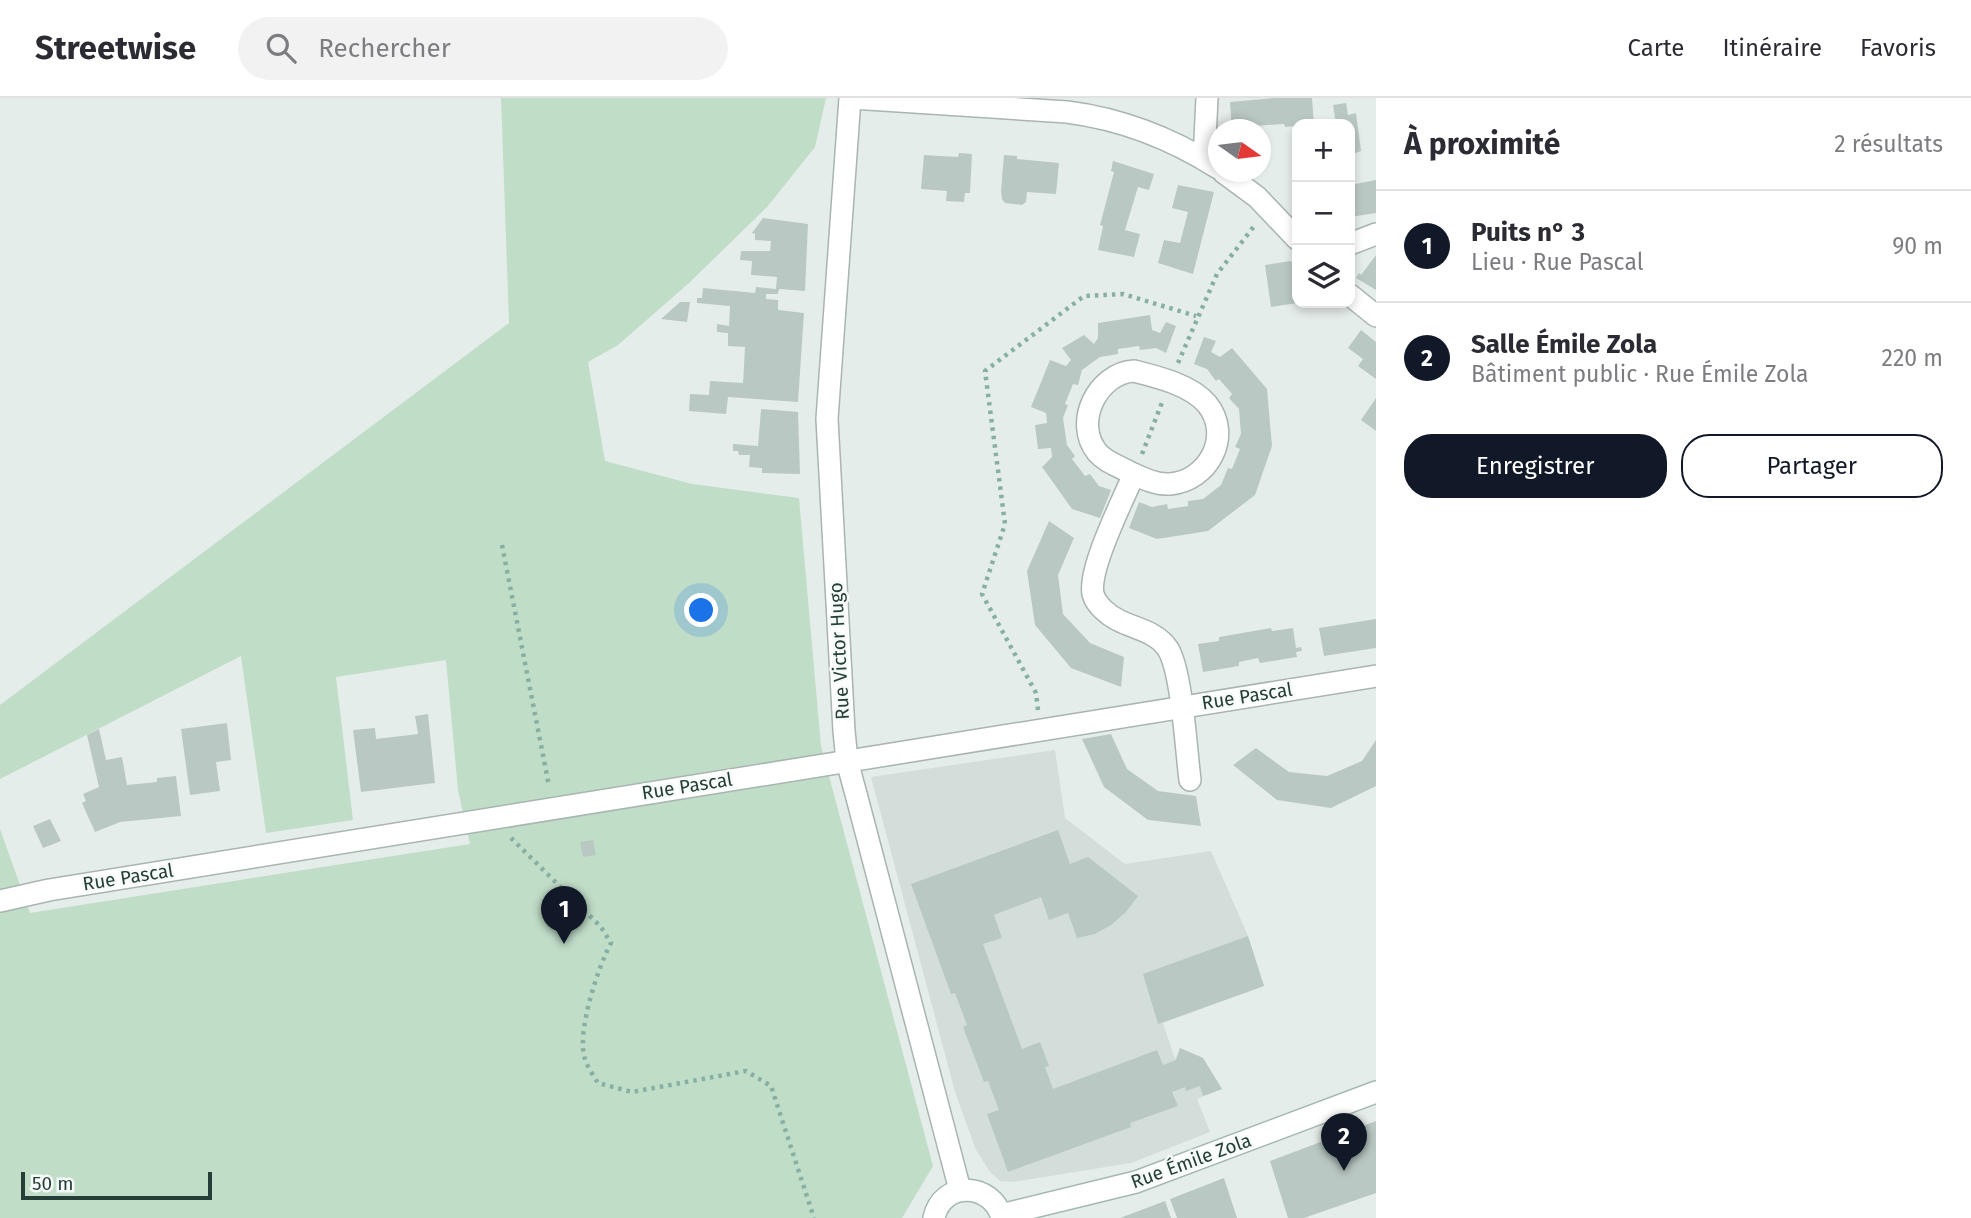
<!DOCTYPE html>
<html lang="fr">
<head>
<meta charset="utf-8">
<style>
	body { margin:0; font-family:"Fira Sans",sans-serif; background:#f2f2f3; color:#2b2b33 }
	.controls { position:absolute; right:21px; top:21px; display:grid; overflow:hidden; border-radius:14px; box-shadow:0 4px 10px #0003 }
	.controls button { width:63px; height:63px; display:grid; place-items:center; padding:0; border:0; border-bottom:2px solid #e1e1e2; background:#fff; color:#2b2b33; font:35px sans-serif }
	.compass { position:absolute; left:1208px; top:21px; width:63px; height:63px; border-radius:50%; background:#fff; box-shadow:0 4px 10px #0003; rotate:104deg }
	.scale { position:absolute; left:21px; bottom:18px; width:191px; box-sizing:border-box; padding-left:7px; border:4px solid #253e38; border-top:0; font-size:19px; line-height:24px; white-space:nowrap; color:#253e38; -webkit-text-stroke:5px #f6faf8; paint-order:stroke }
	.you { position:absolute; left:702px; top:513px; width:24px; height:24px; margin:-18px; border:5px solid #fff; border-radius:50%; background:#1a73e8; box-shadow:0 0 0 10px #1a73e833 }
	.badge { display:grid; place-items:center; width:46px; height:46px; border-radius:50%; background:#111827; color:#fff; font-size:23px; font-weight:700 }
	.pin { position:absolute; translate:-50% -58px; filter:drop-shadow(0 2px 4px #0008) }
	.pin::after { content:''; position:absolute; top:37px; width:24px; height:21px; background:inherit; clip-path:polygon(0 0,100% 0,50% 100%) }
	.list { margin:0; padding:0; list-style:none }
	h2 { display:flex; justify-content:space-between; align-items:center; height:91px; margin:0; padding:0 28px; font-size:30px }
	h2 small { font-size:23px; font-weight:400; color:#7c7c81 }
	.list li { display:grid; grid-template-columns:46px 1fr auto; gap:21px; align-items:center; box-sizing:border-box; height:112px; padding:0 28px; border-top:2px solid #e1e1e2 }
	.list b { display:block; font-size:26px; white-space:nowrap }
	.list p { margin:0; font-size:23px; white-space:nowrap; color:#7c7c81 }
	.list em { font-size:23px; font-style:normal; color:#7c7c81 }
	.actions { display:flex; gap:14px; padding:21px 28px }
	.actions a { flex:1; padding:16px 0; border:2px solid #111827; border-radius:28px; text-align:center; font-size:24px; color:#111827 }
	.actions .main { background:#111827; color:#fff }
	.icon { flex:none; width:38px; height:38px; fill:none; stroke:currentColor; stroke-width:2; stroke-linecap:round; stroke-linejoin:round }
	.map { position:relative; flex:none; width:1376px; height:1120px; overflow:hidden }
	header { display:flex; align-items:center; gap:42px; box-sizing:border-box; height:98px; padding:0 35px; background:#fff; border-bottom:2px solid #e1e1e2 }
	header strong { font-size:33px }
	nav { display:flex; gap:38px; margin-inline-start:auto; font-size:24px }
	.search { width:490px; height:63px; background:#f2f2f3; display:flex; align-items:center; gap:18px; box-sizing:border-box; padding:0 24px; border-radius:38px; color:#7c7c81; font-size:26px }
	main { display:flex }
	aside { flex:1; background:#fff }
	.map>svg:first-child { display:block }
	.built { fill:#d3ddd9 }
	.green { fill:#c0ddc8 }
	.building { fill:#bac8c3 }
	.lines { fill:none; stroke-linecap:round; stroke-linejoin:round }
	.street-casing { stroke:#a8b5b1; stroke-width:24 }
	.secondary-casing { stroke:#a4b8b2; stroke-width:24 }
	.path { stroke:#88afa3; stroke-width:4.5; stroke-dasharray:3.5 5; stroke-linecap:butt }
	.street { stroke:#fff; stroke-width:21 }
	.secondary { stroke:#fff; stroke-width:21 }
	.labels { text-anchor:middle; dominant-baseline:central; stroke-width:5; stroke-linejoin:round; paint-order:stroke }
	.street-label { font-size:19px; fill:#253e38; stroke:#f6faf8 }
</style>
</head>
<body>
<header>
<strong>Streetwise</strong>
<div class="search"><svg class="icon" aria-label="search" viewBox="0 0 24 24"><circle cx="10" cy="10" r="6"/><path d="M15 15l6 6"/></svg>Rechercher</div>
<nav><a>Carte</a><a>Itinéraire</a><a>Favoris</a></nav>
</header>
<main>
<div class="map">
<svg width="1376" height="1120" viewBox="0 0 1376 1120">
	<rect width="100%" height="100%" fill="#e5edea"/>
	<path class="built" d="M1055,652L1065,720L1125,766L1211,753L1248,838L1264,888L1163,925L1175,961L1180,950L1203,960L1222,991L1197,1001L1210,1034L1131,1065L1013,1084L1000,1083L990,1074L976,1052L955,994L871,679Z"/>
	<path class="green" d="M501,0H826L815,49L768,108L689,185L618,247L588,264L605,363L692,386L799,400L821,648L933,1068L902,1120H0V731L30,815L470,746L458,692L446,562L336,579L353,722L266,735L241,558L0,681V607L509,225Z"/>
	<path class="building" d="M1274,0H1312L1314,26L1285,29L1284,26L1254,28V32H1232L1230,4Z
		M1346,5L1348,17L1356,15L1361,53L1350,57V26H1336L1333,7Z
		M959,55L972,56L970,95H965L964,104L946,103L947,93L921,91L924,57L958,59Z
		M1004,57L1017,58V61L1059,65L1056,96L1027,94L1026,104L1022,107L1005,105L1002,101L1001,92Z
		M1113,63L1154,76L1149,92L1138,89L1125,132L1140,136L1134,159L1098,152L1103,128L1100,127L1114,74L1111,73Z
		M1376,82V115L1350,119V87Z
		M1178,87L1214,94L1193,176L1158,165L1164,142L1180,145L1188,114L1172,110Z
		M763,120L808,126L805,193L779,191L778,196H766V201L778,202V212L804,215L798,304L728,299L726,316L689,313L690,296L709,297L710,283L743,285L745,249L728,248V235L717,234V226L729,228L730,208L697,205V200H702L703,190L755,195L756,189L776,191L777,179L751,177L752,163L740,162L741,153H770L771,143L755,142V136L752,135Z
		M1376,157V192L1356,180L1359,175L1361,177Z
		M1290,163L1296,166L1297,205L1271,209L1265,167Z
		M680,204H690L687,224L661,221Z
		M1150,217L1152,232L1160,235L1166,224L1176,228L1166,255L1156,250L1140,252L1139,248L1118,251V256L1100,259L1082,272L1078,287L1073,286L1065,306L1068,307L1063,320L1067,347L1075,358L1072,361L1085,378L1090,376L1099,388L1111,392L1100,420L1072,411L1042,369L1052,359L1051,350L1038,351L1035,327L1047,325L1046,315L1031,309L1050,262L1066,268L1071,262L1062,250L1084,237L1094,246L1098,240V225Z
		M1361,232L1376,244V281L1358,268L1363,261L1348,250Z
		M1204,239L1216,243L1211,254L1220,259L1232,250L1267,291L1272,348L1255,397L1208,433L1157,441L1129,430L1139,404L1152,409L1167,406L1168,411L1188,408V403L1203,401L1221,387L1228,370L1232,371L1240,351L1235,349L1241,336L1239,311L1229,300L1232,296L1219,281L1216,283L1207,271L1194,266Z
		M1376,300V333L1361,322Z
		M761,311L798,314L800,376L762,375V370L749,369L750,357H739L738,353H733V346L758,348Z
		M1049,423L1074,440L1058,477L1063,516L1090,545L1124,559L1121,589L1071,570L1035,527L1027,473Z
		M1376,521V550L1324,558L1319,530Z
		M1271,530L1272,533L1293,530L1296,550L1301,549L1302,553L1296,554L1297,559L1260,565L1258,560L1239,564V568L1203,574L1198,546L1219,543V539Z
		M428,616L435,685L361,694L353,632L375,630L376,641L418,636L415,618Z
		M227,625L231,662L216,664L220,693L190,697L181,631Z
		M99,631L106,662L122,659L127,687L157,684V680L176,678L181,718L120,724L95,734L82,705L86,703L83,696L99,689L87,637Z
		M1111,636L1127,671L1158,693L1196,698L1201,728L1148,722L1104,689L1082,641Z
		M1376,642V688L1331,710L1277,702L1233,667L1256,650L1289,674L1327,678L1362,663Z
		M50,721L61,743L43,750L33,728Z
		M1058,732L1070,766L1088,759L1138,798L1126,814L1111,827L1095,836L1077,840L1068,815L1049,822L1041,799L994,817L1002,840L983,846L1022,951L1040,944L1049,968L1045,969L1053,991L1157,952L1163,967L1176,962L1180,950L1203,960L1222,991L1203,998L1200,988L1186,993L1185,989L1172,994L1178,1008L1130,1025L1131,1029L1008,1074L987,1016L999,1012L988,983L984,984L963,929L967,927L955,895L951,896L911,786Z
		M593,742L596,757L583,759L580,744Z
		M1248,838L1264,888L1158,926L1143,876Z
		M1376,1023V1095L1304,1120H1288L1270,1063Z
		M1224,1080L1237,1120H1177L1170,1101Z
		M1165,1103L1171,1120H1120Z"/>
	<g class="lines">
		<g class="street-casing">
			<path id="street" d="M850,0L827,321L844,633L847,663L856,696L960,1092
				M852,0L1067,14C1122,21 1171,40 1218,70
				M1204,61L1207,0
				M1223,74L1257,99L1297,141
				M1350,146L1376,136
				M1350,197L1376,218
				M1134,273C1158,279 1191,287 1207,306C1233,338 1208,383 1170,386C1156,387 1142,380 1129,374C1119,368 1105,364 1097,354C1073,324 1098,275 1134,273Z
				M1134,376C1123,402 1088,471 1093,496C1096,507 1108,517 1118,522C1135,531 1156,533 1168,551C1182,574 1186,651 1190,682
				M0,803L49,792L1376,578"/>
		</g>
		<g class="secondary-casing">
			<path id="secondary" d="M1001,1117L1136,1084L1376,994
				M934,1120C942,1082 992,1084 1002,1120"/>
		</g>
		<path class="path" d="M1178,265L1217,176L1255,127
			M1142,356L1163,302
			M502,447L549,688
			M1038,612L1036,595L982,496L1005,426L985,273L1084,198L1123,196L1196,218
			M511,740L601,829L611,845C598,869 576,935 585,961C587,969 594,978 598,985L632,994L746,973L771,988L814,1120"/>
		<use href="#street" class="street"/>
		<use href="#secondary" class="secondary"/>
	</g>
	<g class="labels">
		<g class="street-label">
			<text transform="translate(839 553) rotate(-93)">Rue Victor Hugo</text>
			<text transform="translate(1247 598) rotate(-9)">Rue Pascal</text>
			<text transform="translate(687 688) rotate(-9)">Rue Pascal</text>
			<text transform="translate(128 779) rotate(-9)">Rue Pascal</text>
			<text transform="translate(1191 1063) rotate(-20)">Rue Émile Zola</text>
		</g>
	</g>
</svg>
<div class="controls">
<button>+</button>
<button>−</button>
<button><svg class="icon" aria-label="layers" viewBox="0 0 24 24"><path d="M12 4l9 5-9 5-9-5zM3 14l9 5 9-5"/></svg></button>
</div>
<svg class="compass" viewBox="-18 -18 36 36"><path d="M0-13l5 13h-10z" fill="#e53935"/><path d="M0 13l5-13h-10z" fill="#7c7c81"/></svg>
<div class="scale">50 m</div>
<div class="you"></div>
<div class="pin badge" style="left:564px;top:846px">1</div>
<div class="pin badge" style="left:1344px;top:1073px">2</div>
</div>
<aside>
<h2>À proximité<small>2 résultats</small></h2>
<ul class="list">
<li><span class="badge">1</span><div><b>Puits n° 3</b><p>Lieu · Rue Pascal</p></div><em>90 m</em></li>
<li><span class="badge">2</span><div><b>Salle Émile Zola</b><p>Bâtiment public · Rue Émile Zola</p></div><em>220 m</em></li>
</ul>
<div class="actions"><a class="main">Enregistrer</a><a>Partager</a></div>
</aside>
</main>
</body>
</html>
